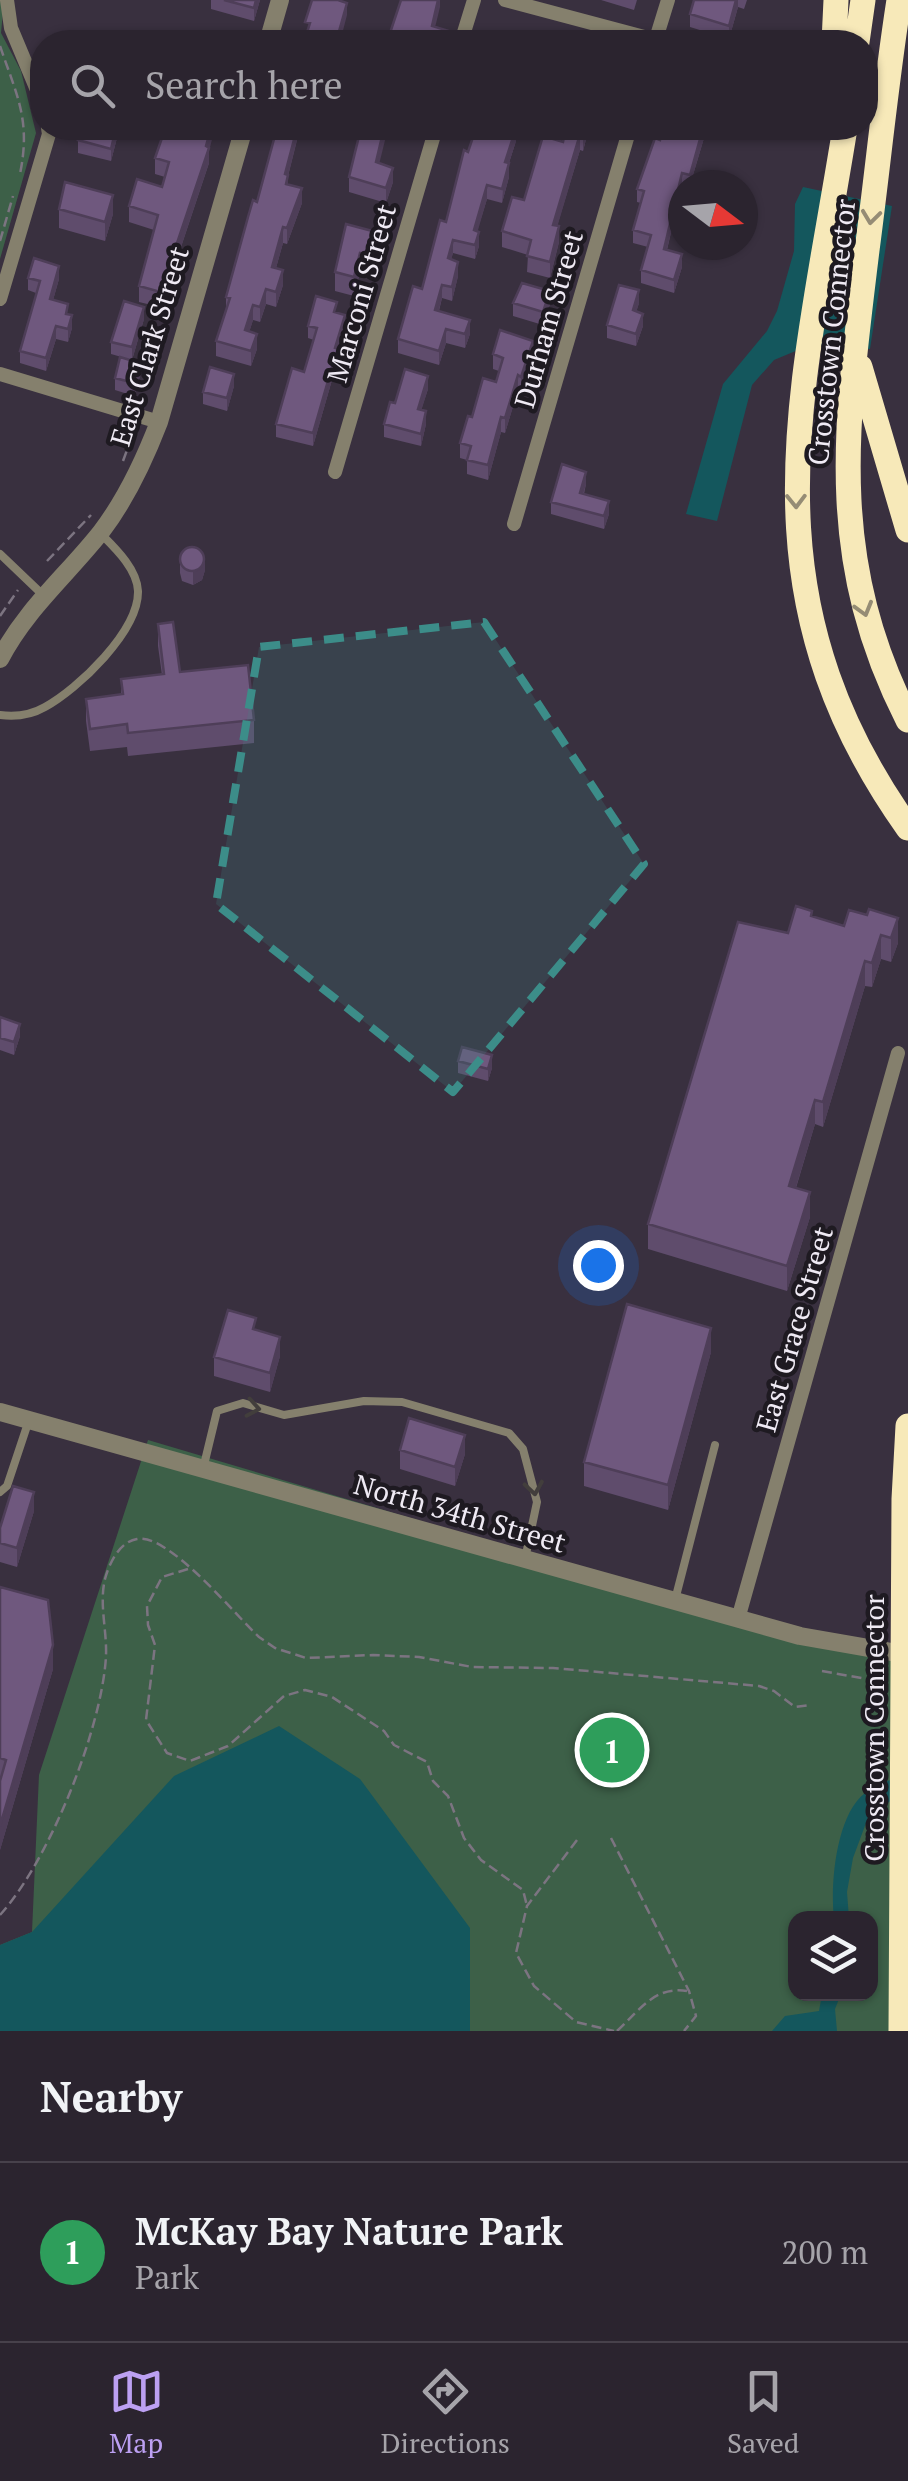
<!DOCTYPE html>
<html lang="en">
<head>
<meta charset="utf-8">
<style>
	body { margin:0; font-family:"PT Serif",serif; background:#37303b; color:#f1f3f6 }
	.controls { position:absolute; right:30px; bottom:30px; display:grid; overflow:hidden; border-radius:20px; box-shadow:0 2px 8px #0004 }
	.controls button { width:90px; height:90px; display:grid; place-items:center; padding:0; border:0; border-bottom:2px solid #47414b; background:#2b242f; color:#f1f3f6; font:50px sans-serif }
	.compass { position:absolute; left:668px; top:170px; width:90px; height:90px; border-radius:50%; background:#2b242f; box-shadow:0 2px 8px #0004; rotate:106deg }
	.you { position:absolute; left:598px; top:1265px; width:35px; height:35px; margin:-25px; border:8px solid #fff; border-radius:50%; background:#1a73e8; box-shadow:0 0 0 15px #1a73e833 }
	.badge { display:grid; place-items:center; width:65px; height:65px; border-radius:50%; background:#bca0f2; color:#fff; font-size:32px; font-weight:700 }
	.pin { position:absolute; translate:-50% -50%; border:5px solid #fff; box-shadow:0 2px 10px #0006 }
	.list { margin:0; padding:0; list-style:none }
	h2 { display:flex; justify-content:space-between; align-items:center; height:130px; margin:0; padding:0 40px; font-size:42px }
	h2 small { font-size:32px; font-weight:400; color:#a6a4aa }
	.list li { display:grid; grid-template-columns:65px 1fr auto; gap:30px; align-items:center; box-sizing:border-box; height:180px; padding:0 40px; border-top:2px solid #47414b }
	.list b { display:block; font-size:38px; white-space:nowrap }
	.list p { margin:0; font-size:32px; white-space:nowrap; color:#a6a4aa }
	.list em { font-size:32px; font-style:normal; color:#a6a4aa }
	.icon { flex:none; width:55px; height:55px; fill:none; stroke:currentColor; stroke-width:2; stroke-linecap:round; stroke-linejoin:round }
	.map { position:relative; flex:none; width:908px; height:2031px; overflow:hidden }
	.search { position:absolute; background:#2b242f; box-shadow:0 2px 8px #0004; left:30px; right:30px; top:30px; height:110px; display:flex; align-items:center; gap:25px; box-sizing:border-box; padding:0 35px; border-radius:40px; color:#a6a4aa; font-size:38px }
	.sheet { height:310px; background:#2b242f }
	nav { display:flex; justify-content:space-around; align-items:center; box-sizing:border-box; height:140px; border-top:2px solid #47414b; background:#2b242f; font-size:28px; color:#a6a4aa }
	nav a { display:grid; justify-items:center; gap:5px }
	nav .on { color:#bca0f2 }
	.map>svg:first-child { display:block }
	.green { fill:#3d6048; fill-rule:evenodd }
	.water { fill:#14575d }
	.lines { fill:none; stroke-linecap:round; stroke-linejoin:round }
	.path { stroke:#7c7481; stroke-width:2.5; stroke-dasharray:10 5; stroke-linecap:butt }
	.service { stroke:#85806d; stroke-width:8 }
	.minor { stroke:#85806d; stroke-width:14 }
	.tertiary { stroke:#85806d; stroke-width:18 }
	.motorway { stroke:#f7e9b9; stroke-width:25 }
	.motorway-bridge { stroke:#f7e9b9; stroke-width:25 }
	.wall { fill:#5f4c6c }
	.shaded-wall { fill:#4e3e58 }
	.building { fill:#6f587e; stroke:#4e3e58; stroke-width:2.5 }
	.oneway { stroke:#958c75 }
	.oneway2 { stroke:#423e3c }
	.marked { fill:#3c8d89; fill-opacity:0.2; stroke:#3c8d89; stroke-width:8; stroke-dasharray:20 12; stroke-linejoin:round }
	.labels { text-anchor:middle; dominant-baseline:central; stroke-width:9; stroke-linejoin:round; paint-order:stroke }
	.street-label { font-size:28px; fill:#efeaf4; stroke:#1e1a21 }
</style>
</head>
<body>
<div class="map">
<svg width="908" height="2031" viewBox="0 0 908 2031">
	<rect width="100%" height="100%" fill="#39303f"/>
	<path class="green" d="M0,0H4L1,33L21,71L36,133L0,259Z
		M148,1440L908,1666V2031H0V1945L32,1932L39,1775ZM796,1918H870V1994H796Z"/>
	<path class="water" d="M803,187L892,206L870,349L810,345L774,360L752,385L717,521L686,514L723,384L767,331L777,311L794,251L795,204Z
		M279,1726L360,1779L470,1928V2031H0V1945L32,1932L174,1776Z
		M908,1775L892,1800L869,1815L853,1858L847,1892L849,1918H834C830,1885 836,1815 865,1793C877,1782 893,1780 908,1775Z
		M822,1994H841L835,2009L837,2031H772L785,2016L819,2011Z"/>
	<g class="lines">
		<path class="path" d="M0,46C17,96 31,120 20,174
			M0,241L13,196
			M123,461L134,431
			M47,561L91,515
			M0,616L18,590
			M188,1569L162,1577L147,1606L148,1625L155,1645L146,1720L167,1753L190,1761L228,1746L284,1696L305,1690L332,1697L384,1731L394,1745L427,1762L433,1781L448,1796L464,1838L481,1860L523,1890L527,1906
			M822,1671L883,1682
			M611,1838L689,1991L696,2016L684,2031
			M577,1840L527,1906L516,1953L534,1986L576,2022L614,2031
			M0,1915C49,1861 102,1729 106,1656C107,1630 99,1604 105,1579C109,1564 119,1542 137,1539C169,1533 235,1615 259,1637L275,1648L306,1658L373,1655L419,1657L472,1667L553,1668L759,1686L774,1691L795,1707L810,1705
			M617,2031C640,2010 654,1986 687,1991"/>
		<path class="service" d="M0,554L44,596
			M0,715C15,717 31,715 45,707C78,689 139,631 138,591C137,569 116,549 101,534
			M203,1469L217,1411L243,1403L284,1415L364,1401L402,1402L509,1433L523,1449L537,1502L525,1559
			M0,1492L7,1486L29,1420
			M675,1600L715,1445"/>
		<path class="minor" d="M7,0L11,28L42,102
			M505,0L663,42
			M461,42L474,0
			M655,42L668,0
			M0,299L49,134L48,128
			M0,374L159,422
			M335,472L436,128
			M514,524L630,128
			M738,1619L898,1053"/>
		<path class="tertiary" d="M268,42L280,0
			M0,659C26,609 67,575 101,532C127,498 144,461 159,422L244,128
			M0,1412L800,1636L908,1655"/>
		<path class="motorway" d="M899,0C886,83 878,167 867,250C846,424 825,557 908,720
			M834,42L836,0
			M857,42L863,0
			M845,128C803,391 739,590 908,828
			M839,218L851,312
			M860,367L908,530"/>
		<path class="motorway-bridge" d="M901,2031L904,1499L908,1426"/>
	</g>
	<path class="wall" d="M211,0H260L254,21L211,9Z
		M601,0H637L634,10Z
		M694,0H747L744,9L738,7L729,39L690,27V14Z
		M298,128V136L288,176V184L302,203L287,244L283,243L276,268L283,285L276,307L266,304L260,322L253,320L249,332L257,349L251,366L216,356V341L226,312V297Z
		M589,128L583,151L580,150L557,226L559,242L550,278L527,272L528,255L502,247V231L524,200L563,142Z
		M663,128H707L690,185H682L667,250L682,267L674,293L641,283V270L648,247L633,243V230L641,203L637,202V189L660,140Z
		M117,138L111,161L78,153V140Z
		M516,141L509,163V177L502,203L487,199L477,231L479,246L475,259L453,253L451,259L458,276L452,301L442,298L439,311L470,334L465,348L446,343L439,365L398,353V339L422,289L446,222L468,152Z
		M209,151V163L176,262L164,308L139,302V286L154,230L129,222V206L162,187L165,177L155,174V158Z
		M379,164L393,182L386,203L349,192V177Z
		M59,209L113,214L105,241L59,228Z
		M346,224L376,251L370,274L360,272L354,296L335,291V272Z
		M28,278L59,279L53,300L68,314L72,328L68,342L56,339L46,371L20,363V351L36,293L28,290Z
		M513,303L550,304L543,325L513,316Z
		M639,303L636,312L643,326L636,346L607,338V325Z
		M337,312L345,327L339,349L346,363L340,383L332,380L313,446L276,437V424L304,372L314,340L308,338V326Z
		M144,319L132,360L111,354V342Z
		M493,354L533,356L521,392L518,390L505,433L501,432L488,480L467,474V460L460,458V443L472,417L496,382L499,371L493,369Z
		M140,376L134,396L115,390V378Z
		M234,386L227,411L203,404V392Z
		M428,389L421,410L426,424L421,446L384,437V424L395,403Z
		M586,484L584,494L609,514L604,529L551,514V502Z
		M180,560L205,570L202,580L193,585L182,581L180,573Z
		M158,624L180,672L254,720V743L128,756L127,747L90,751L86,721V699L121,694V679L162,675L158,646Z
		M849,910L898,943L891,962L881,959L872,987L865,986L823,1127L815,1124L796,1188L810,1217L787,1291L648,1249V1224L788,933L812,916L844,926Z
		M0,1017L20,1036L14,1055L0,1050Z
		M458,1061L492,1068L488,1081L458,1073Z
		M256,1330L280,1356L270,1392L214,1376V1357Z
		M711,1352L668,1510L584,1486V1462Z
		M400,1450L465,1454L455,1486L400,1469Z
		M34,1511L17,1567L0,1562V1528Z
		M0,1587L53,1669L0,1850Z"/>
	<path class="shaded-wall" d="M256,0H260L254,21V8Z
		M438,0H440V7L432,40V26Z
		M736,0H738V7L729,39V26Z
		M347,3V15L340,42H336Z
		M117,128V138L111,161V149Z
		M211,128H215L209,151V163L176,262L164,308V293L176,246Z
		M297,128H298V136L288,176V190L285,174Z
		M384,128H388L376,177V162Z
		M516,128V141L509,163V177L502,203L505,162Z
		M585,128H589L583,151V135Z
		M703,128H707L690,185V175Z
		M580,134V150L553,241V225Z
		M393,168V182L386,203V188Z
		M682,173V185L664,262V249Z
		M487,185V199L474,244V230Z
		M302,188V203L287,244V228Z
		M113,195V214L105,241V222Z
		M559,226V242L550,278V262Z
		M283,227V243L272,282V267Z
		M376,232V251L370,274V255Z
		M479,232V246L475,259V245Z
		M453,240V253L448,272V258Z
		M360,253V272L354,296V277Z
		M682,254V267L674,293V280Z
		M458,262V276L452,301V287Z
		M59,266V279L50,311V299Z
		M283,270V285L276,307V292Z
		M442,285V298L435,324V310Z
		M266,289V304L260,322V307Z
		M639,290V303L633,323V310Z
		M550,291V304L543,325V312Z
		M253,305V320L245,346V330Z
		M144,307V319L132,360V347Z
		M643,314V326L636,346V334Z
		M72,315V328L68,342V329Z
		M345,315V327L335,360V348Z
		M470,320V334L465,348V334Z
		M56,326V339L46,371V358Z
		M446,329V343L439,365V351Z
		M257,334V349L251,366V351Z
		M533,341V356L521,392V377Z
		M346,351V363L340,383V370Z
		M140,363V376L134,396V383Z
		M332,367V380L313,446V433Z
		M234,374V386L227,411V398Z
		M518,375V390L505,433V418Z
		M428,376V389L418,421V409Z
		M426,411V424L421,446V434Z
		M501,417V432L488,480V465Z
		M586,472V484L580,505V493Z
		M609,501V514L604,529V516Z
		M205,557V570L202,580L193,585V572Z
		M898,918V943L891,962V938Z
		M881,935V959L872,987V963Z
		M865,961V986L823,1127V1102Z
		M20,1024V1036L14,1055V1042Z
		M492,1055V1068L488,1081V1069Z
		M815,1100V1124L789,1210V1186Z
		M810,1192V1217L787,1291V1266Z
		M711,1328V1352L668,1510V1485Z
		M280,1337V1356L270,1392V1373Z
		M465,1435V1454L455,1486V1467Z
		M34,1492V1511L17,1567V1548Z
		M53,1645V1669L0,1850V1826Z"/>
	<path class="building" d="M224,0H256L254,8Z
		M312,0H338L347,3L336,42H304L310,23L305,22Z
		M401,0H438L432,26L449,31L446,42H387Z
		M694,0H736L729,26L690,14Z
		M576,33L614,42H574Z
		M81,128H116L111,149L78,140Z
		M176,128H211L206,146L209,148L176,246L164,293L139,286L158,215L129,206L137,179L162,187L169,162L155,158L164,132L174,136Z
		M277,128H297L285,174L288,175L286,184L302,188L287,228L283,227L272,267L283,270L276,292L266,289L260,307L253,305L245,330L257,334L251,351L216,341L230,298L226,297L248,217L253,200L257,202Z
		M361,128H384L376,162L393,168L386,188L349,177Z
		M476,128H516L505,162L509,163L502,189L487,185L474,230L479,232L475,245L453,240L448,258L458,262L452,287L442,285L435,310L470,320L465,334L446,329L439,351L398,339L413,286L422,289L440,220L446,222L464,150L468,152Z
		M566,128H585L583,135L580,134L553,225L559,226L550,262L527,256L531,240L502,231L512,197L524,200L543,136L563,142Z
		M663,128H703L690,175L682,173L664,249L682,254L674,280L641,270L651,235L633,230L644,191L637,189L655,138L660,140Z
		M65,182L113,195L105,222L59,209Z
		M346,224L376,232L370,255L360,253L354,277L335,272Z
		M34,258L59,266L50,299L68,304L66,314L72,315L68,329L56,326L46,358L20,351L40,281L28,278Z
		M522,283L550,291L543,312L513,303Z
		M619,285L639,290L633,310L643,314L636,334L607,325Z
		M316,296L337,302L334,312L345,315L335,348L346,351L340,370L332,367L313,433L276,424L292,368L304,372L317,328L308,326Z
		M124,301L144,307L132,347L111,342Z
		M500,330L533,341L521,377L518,375L505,418L501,417L488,465L467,460L471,446L460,443L468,416L472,417L483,378L496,382L503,358L493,354Z
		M120,357L140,363L134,383L115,378Z
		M210,367L234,374L227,398L203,392Z
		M405,369L428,376L418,409L426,411L421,434L384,424L390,402L395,403Z
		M562,464L586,472L580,493L609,501L604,516L551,502Z
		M180 559a12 12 0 1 1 24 0a12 12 0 1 1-24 0Z
		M173,622L180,672L248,665L254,720L128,733L127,724L90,729L86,699L123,694L121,679L164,674L158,624Z
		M796,906L812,911L811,916L844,926L849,910L867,915L869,909L898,918L891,938L881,935L872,963L865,961L823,1102L815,1100L789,1186L810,1192L787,1266L648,1224L738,922L788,933Z
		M0,1017L20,1024L14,1042L0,1038Z
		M462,1047L492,1055L488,1069L458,1061Z
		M627,1304L711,1328L668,1485L584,1462Z
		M228,1310L256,1318L253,1329L280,1337L270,1373L214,1357Z
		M409,1418L465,1435L455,1467L400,1450Z
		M13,1486L34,1492L17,1548L0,1543V1528Z
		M0,1587L48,1600L53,1645L0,1826V1781L6,1760L0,1758Z"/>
	<defs><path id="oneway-chevron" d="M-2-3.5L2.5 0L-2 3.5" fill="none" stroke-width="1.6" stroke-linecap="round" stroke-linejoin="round" transform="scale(2.5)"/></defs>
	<g class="oneway">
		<use href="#oneway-chevron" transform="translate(871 217) rotate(97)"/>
		<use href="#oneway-chevron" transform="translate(796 501) rotate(89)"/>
		<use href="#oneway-chevron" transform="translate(864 609) rotate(74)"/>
	</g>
	<g class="oneway2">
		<use href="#oneway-chevron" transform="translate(253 1408) rotate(10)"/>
		<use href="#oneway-chevron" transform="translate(534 1488) rotate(81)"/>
	</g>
	<path class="marked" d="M484,622L644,864L453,1092L216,904L259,647Z"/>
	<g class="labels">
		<g class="street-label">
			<text transform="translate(361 293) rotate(-74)">Marconi Street</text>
			<text transform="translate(548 319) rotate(-74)">Durham Street</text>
			<text transform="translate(831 332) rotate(-84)">Crosstown Connector</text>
			<text transform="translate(149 346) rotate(-73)">East Clark Street</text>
			<text transform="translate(794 1329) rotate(-74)">East Grace Street</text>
			<text transform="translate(460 1513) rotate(16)">North 34th Street</text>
			<text transform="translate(873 1728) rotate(-90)">Crosstown Connector</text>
		</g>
	</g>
</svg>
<div class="controls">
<button><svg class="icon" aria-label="layers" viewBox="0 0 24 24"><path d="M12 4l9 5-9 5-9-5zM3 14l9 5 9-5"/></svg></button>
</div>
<svg class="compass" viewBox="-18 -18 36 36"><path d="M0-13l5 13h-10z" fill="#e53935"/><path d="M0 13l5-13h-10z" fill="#a6a4aa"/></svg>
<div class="you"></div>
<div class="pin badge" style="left:612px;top:1750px;background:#2e9e5b">1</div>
<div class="search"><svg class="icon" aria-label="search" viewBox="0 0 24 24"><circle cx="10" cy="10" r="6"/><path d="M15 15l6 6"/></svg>Search here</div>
</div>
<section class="sheet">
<h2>Nearby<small></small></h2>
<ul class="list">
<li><span class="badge" style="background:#2e9e5b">1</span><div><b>McKay Bay Nature Park</b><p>Park</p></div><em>200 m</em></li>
</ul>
</section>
<nav>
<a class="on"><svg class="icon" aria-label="map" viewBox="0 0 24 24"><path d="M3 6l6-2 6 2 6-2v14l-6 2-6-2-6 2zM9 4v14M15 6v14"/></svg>Map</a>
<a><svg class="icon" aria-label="directions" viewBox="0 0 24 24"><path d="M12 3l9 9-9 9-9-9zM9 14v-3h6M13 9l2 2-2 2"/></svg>Directions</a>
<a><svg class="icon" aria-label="saved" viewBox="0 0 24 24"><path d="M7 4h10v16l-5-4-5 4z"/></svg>Saved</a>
</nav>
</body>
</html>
